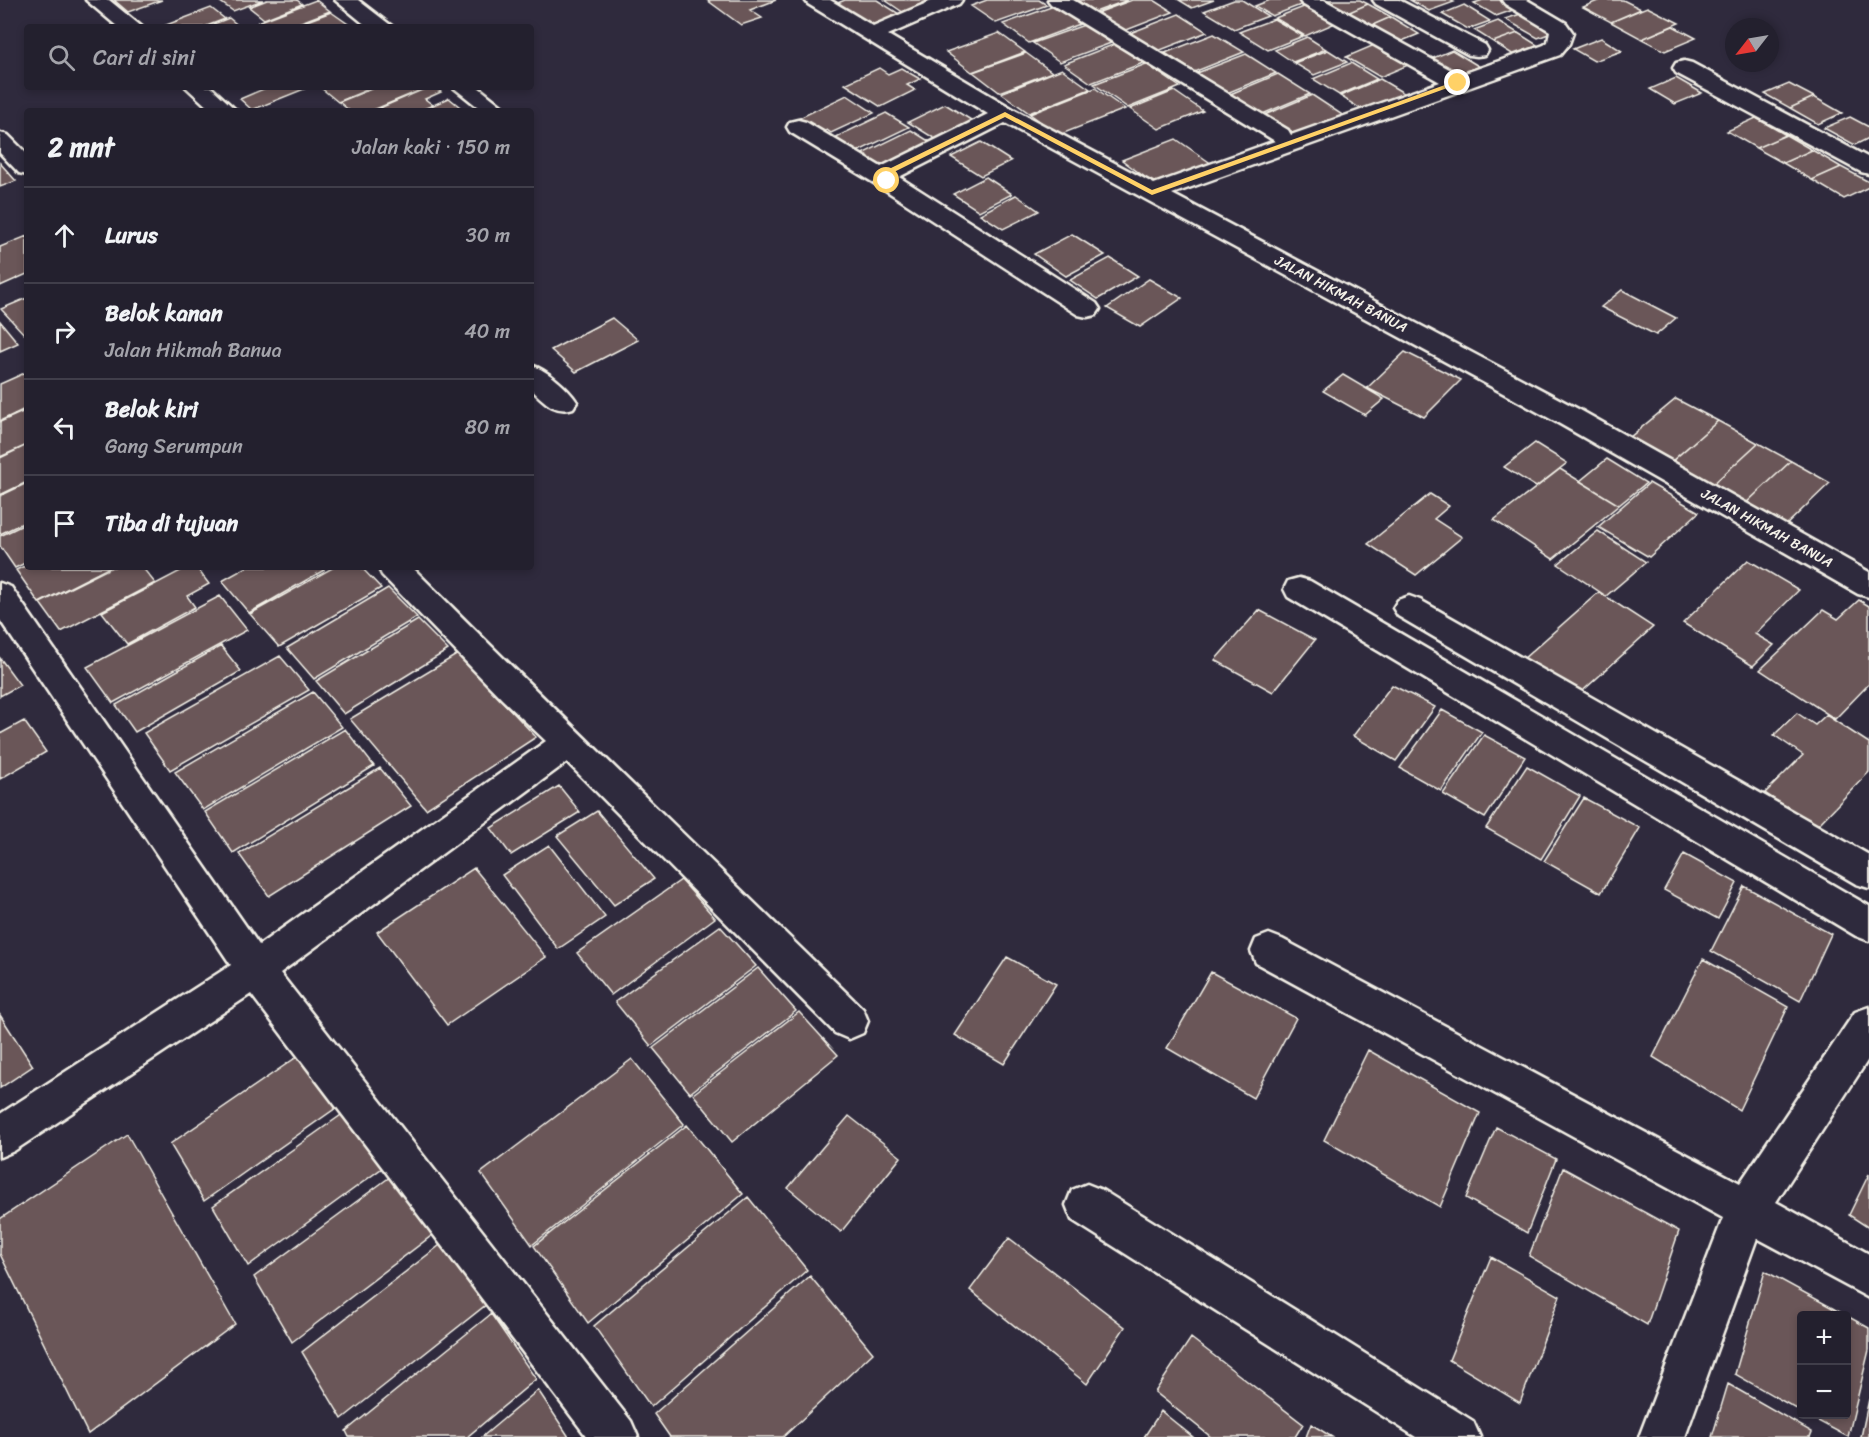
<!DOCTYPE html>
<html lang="id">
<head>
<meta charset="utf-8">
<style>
	body { margin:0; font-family:Sriracha,sans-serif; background:#2b2836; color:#f1f3f6 }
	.controls { position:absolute; right:18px; bottom:18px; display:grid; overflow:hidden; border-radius:6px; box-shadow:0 3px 9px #0003 }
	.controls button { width:54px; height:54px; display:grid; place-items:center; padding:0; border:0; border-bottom:2px solid #403e4a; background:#23202e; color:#f1f3f6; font:30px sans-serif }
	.compass { position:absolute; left:1725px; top:18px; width:54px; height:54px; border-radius:50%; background:#23202e; box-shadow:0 3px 9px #0003; rotate:239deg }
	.stop { position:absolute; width:18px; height:18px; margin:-14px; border:4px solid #ffd166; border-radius:50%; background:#fff }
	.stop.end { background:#ffd166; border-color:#fff; box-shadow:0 2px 6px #0008 }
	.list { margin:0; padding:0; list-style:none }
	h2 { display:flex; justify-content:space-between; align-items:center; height:78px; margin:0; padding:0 24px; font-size:26px }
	h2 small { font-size:20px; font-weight:400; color:#a3a3aa }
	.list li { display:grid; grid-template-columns:39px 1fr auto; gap:18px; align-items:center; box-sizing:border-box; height:96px; padding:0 24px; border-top:2px solid #403e4a }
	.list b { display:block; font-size:22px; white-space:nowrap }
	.list p { margin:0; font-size:20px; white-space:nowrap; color:#a3a3aa }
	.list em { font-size:20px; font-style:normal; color:#a3a3aa }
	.icon { flex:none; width:33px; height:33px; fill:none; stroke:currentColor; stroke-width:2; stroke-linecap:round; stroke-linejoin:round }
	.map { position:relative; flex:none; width:1869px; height:1437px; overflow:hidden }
	.search { position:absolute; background:#23202e; box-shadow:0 3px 9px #0003; left:24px; top:24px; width:510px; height:66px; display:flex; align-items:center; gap:15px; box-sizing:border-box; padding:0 21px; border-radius:6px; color:#a3a3aa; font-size:22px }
	.panel { position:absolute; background:#23202e; box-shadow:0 3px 9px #0003; left:24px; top:108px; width:510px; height:462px; border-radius:6px }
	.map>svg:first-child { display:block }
	.building { fill:#6a5758; stroke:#f4f1e8; stroke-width:1.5 }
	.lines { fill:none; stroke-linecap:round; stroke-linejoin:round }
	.street-casing { stroke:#f4f1e8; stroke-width:5 }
	.street { fill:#2f2a3d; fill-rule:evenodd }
	.route { fill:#ffd166 }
	.labels { text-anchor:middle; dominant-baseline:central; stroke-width:6; stroke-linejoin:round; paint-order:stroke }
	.far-street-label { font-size:14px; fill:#f4f1e8; stroke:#2f2a3d }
</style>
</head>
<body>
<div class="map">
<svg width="1869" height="1437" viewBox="0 0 1869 1437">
	<rect width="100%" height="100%" fill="#2f2a3d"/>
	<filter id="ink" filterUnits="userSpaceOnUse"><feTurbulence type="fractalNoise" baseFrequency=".0167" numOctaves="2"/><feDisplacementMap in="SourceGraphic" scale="12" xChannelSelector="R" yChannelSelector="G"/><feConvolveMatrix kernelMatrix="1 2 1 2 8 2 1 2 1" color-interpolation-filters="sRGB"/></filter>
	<g filter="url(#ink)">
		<path class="building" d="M114,0H162L128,12Z
			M221,0H263L233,11L219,1Z
			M267,0H297L302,4L264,19L249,7Z
			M316,0L330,11L288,27H264L258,22Z
			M707,0H776L750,10L762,18L741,25Z
			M845,0H877L904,17L868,31L830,6Z
			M885,0H944L907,15Z
			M987,0H1039L1047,5L996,23L971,6Z
			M1077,0H1128L1095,12Z
			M1132,0H1154L1173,12L1124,31L1097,13Z
			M1179,0H1214L1192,8Z
			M1234,0H1242L1268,16L1234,29L1204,11Z
			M1270,0H1301L1306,3L1272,16L1255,6Z
			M1322,0H1360L1368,4L1345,14Z
			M1410,0H1450L1454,2L1429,11Z
			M1483,0H1500L1516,9L1496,16L1474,3Z
			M1600,0H1623L1641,9L1611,22L1583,7Z
			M1368,4L1391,17L1368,27L1345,14Z
			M1309,5L1338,22L1305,36L1275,18Z
			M1464,5L1490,21L1468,29L1442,14Z
			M1054,6L1080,24L1029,43L1003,24Z
			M1647,7L1679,23L1642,39L1611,22Z
			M211,8L225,19L204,27H161Z
			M331,12L351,26L291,27Z
			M1527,12L1559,30L1538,38L1505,19Z
			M1179,14L1207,32L1158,51L1130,33Z
			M1391,17L1419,34L1397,43L1368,27Z
			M229,18L240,27H206Z
			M1274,19L1303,36L1268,50L1239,32Z
			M1498,21L1518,33L1493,42L1474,30Z
			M1084,25L1111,43L1060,62L1033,43Z
			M1673,26L1696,38L1665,51L1642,39Z
			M999,33L1025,52L972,72L946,52Z
			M1518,33L1542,48L1517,57L1493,42Z
			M1214,34L1244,52L1194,72L1165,53Z
			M1307,37L1326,49L1293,62L1275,50Z
			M1601,38L1622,51L1594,61L1573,49Z
			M1379,43L1413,63L1380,77L1346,57Z
			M1115,44L1143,63L1091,83L1064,64Z
			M1328,50L1347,62L1314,75L1294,63Z
			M1452,50L1480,67L1454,78L1426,61Z
			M1026,53L1052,72L999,92L973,72Z
			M1246,54L1276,73L1227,93L1197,73Z
			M1351,63L1377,79L1339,95L1313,79Z
			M1146,64L1180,87L1128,108L1094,84Z
			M879,68L888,74L901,68L920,79L907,85L915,90L881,107L845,84Z
			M1062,69L1090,89L1029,113L1001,93Z
			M1278,74L1310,94L1260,115L1228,95Z
			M1676,78L1702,93L1675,104L1650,89Z
			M1380,79L1407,95L1367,113L1340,96Z
			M1789,84L1814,97L1790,108L1765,94Z
			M268,87H309L252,110L240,99Z
			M320,87H374L338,102Z
			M376,87H428L371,111H350L339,102Z
			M429,87H434L441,92L425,99L433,105L419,111H385L380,108Z
			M1095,88L1125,109L1059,135L1030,114Z
			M1174,91L1203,111L1159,129L1130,109Z
			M847,95L874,113L831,133L827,130L815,135L793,121Z
			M1312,95L1344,116L1294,137L1262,116Z
			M1814,97L1842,113L1818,124L1790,108Z
			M449,98L465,111H420Z
			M945,104L976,123L940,142L908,122Z
			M886,113L909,127L857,152L834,138Z
			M1850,117L1869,127V138L1855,145L1824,128Z
			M1756,118L1786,135L1756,148L1727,131Z
			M911,130L935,145L883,171L860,155Z
			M1786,135L1812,150L1783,163L1756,148Z
			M1176,139L1212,164L1158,187L1122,160Z
			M981,142L1011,161L981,176L951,157Z
			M1812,150L1841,167L1812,180L1783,163Z
			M0,163L16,181L0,187Z
			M1841,167L1869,182V187L1844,199L1812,180Z
			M986,177L1012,194L979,211L953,194Z
			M1016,195L1039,211L1003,229L980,214Z
			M1072,234L1105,255L1066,276L1034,254Z
			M27,236V274L0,286V247Z
			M1110,258L1138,276L1098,299L1070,280Z
			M1149,279L1182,298L1140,327L1107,308Z
			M1622,290L1676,318L1656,335L1601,307Z
			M27,298V333L24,334L1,309Z
			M612,318L638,340L576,372L551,350Z
			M0,321L18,343L0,351Z
			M1405,352L1461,380L1424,417L1367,388Z
			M27,372V408L0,421V384Z
			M1343,375L1384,399L1365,415L1323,391Z
			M1676,399L1718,421L1671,462L1629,438Z
			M27,410V445L0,457V422Z
			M1718,421L1758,443L1711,486L1671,462Z
			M1535,443L1567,463L1536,487L1504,467Z
			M1758,443L1791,461L1745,504L1711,486Z
			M27,445V482L0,495V458Z
			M1607,459L1646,483L1619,505L1580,481Z
			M1791,461L1830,483L1784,527L1745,504Z
			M1560,469L1619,505L1553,559L1494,520Z
			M27,483V521L0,534V496Z
			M1649,483L1699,512L1649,557L1598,527Z
			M1430,494L1449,506L1434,519L1462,537L1416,575L1368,544Z
			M27,523V562L15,568L0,546V536Z
			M1598,531L1646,562L1606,596L1558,564Z
			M1748,560L1799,590L1755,634L1774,645L1753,666L1683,623Z
			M27,565V567H110L39,603L16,570Z
			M112,567H142L155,583L61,632L40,603Z
			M188,567H196L209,584L187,596L195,607L127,644L102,612Z
			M247,567H321L324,570L249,613L222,581Z
			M334,567H361L381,588L279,647L250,614Z
			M388,588L417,617L314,679L287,648Z
			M1599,592L1653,627L1576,697L1522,660Z
			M220,596L247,630L113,703L87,667Z
			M1859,600L1869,606V684L1835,719L1760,670L1823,610L1838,619Z
			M1259,610L1315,640L1273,692L1215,660Z
			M418,620L448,650L344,714L316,681Z
			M221,646L241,671L135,732L116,705Z
			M458,654L536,737L426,809L350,719Z
			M280,656L309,690L170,770L144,733Z
			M0,658L20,685L0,696Z
			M1392,685L1435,707L1396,761L1353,736Z
			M313,692L342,727L203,810L175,772Z
			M1442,710L1482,732L1441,791L1400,768Z
			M1797,713L1815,725L1826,715L1869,743V772L1815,828L1765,793L1803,755L1774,735Z
			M24,721L46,752L0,779V734Z
			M345,729L374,766L233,853L205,812Z
			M1484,735L1525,757L1485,818L1443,794Z
			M1527,766L1580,796L1541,859L1486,828Z
			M380,768L411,806L269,896L239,854Z
			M559,786L580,812L511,855L491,828Z
			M1584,798L1640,828L1601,893L1544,861Z
			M597,811L654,879L614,905L557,836Z
			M549,845L605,917L558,949L502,875Z
			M1684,854L1737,883L1718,919L1664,890Z
			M474,868L546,957L447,1025L377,932Z
			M681,880L715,918L611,995L577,953Z
			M1744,886L1831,934L1800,1001L1711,951Z
			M720,926L756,966L651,1046L615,1002Z
			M1007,957L1056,984L1004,1064L955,1035Z
			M1703,959L1788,1007L1739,1110L1653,1057Z
			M758,968L796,1011L690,1093L653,1048Z
			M1211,972L1296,1018L1253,1098L1167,1048Z
			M799,1012L838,1055L732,1142L693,1094Z
			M0,1015L33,1066L0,1088Z
			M307,1050L343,1103L204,1201L170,1144Z
			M1368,1050L1480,1113L1440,1207L1324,1140Z
			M632,1059L684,1124L532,1245L481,1173Z
			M351,1108L389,1163L248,1266L213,1206Z
			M849,1116L901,1157L841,1232L788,1188Z
			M687,1125L743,1194L588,1323L534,1246Z
			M1496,1127L1556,1159L1527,1233L1466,1198Z
			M127,1134L235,1324L88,1434L0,1254V1219Z
			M1563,1168L1679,1231L1647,1325L1529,1256Z
			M394,1174L435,1233L292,1342L254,1277Z
			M1869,1174V1228L1849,1215Z
			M748,1197L807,1270L651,1407L594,1326Z
			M1009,1238L1125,1327L1087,1384L970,1290Z
			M444,1242L487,1304L342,1419L302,1352Z
			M1491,1257L1560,1296L1520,1403L1449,1360Z
			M1765,1271L1869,1328V1350L1848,1437L1805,1414H1846V1316H1802V1412L1735,1374Z
			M810,1276L873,1353L783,1437H670L654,1414Z
			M491,1314L536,1379L467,1437H349L346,1431Z
			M1191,1338L1303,1424L1295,1437H1211L1155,1392Z
			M1728,1384L1812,1432L1810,1437H1712Z
			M538,1390L569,1437H482Z
			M1869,1399V1437H1861Z
			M1161,1411L1193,1437H1144Z
			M1311,1424L1332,1437H1306Z"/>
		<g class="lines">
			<g class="street-casing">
				<path id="street" d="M86,0H109L142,27H118Z
					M335,0H358L393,27H368Z
					M805,0H830L873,26L934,0H962L959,4L888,35L1013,109L1154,184L1275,141L1051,4L1048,0H1073L1288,130L1291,135L1440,82L1302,4L1299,0H1324L1460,75L1544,45L1548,42L1550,31L1505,4L1502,0H1527L1566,23L1573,33L1569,44L1560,55L1172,194L1580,410L1869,572V597L1858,594L1560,424L1005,123L899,177L1096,303L1100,309L1096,315L1087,317L1078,315L879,186L790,132L787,127L790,122L798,120L806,122L881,167L988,114L808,4Z
					M1373,0H1399L1485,45L1488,50L1485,55L1477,56L1469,55L1376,4Z
					M1684,61L1692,63L1869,158V174L1861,172L1676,73L1673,68L1676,63Z
					M186,87H211L237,111H212Z
					M453,87H478L508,111H483Z
					M0,133L8,135L27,154V175L19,173L0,153Z
					M531,365C547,370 568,388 577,402L573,408C554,414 544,401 531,389Z
					M378,567H412C560,716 712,861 863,1009L868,1021L863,1033L849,1039L835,1033L567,762L280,973L631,1421L638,1437H587L251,994L14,1151L0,1157V1114L231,965L0,620V583L11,587L259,945L546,741L502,699L382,575Z
					M1299,578L1310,581L1869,906V941L1856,936L1288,597L1284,589L1288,581Z
					M1409,596L1420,600L1869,855V888L1856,884L1398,616L1393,608L1398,600Z
					M1269,934L1282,939L1740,1183L1855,1012L1869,1007V1058L1776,1202L1869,1254V1298L1757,1238L1685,1437H1639L1723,1218L1256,963L1251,951L1256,939Z
					M1087,1184L1102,1190L1473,1421L1480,1437H1416L1072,1220L1066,1205L1072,1190Z"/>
			</g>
			<use href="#street" class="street"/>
		</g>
	</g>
	<path class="route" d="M1456,81L1461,83L1152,195L1005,117L894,172L890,183L884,181V176L889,169L1005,112L1152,190Z"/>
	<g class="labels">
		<g class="far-street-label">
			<text transform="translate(1341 294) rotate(28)">JALAN HIKMAH BANUA</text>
			<text transform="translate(1767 528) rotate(29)">JALAN HIKMAH BANUA</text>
		</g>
	</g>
</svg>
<div class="controls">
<button>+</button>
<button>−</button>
</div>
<svg class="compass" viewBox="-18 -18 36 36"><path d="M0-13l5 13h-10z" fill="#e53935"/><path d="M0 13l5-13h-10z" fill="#a3a3aa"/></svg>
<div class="stop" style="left:887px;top:181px"></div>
<div class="stop end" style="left:1458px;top:83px"></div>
<div class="search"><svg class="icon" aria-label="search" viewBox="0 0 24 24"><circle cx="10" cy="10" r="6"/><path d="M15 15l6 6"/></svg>Cari di sini</div>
<section class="panel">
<h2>2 mnt<small>Jalan kaki · 150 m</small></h2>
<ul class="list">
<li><svg class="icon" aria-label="ahead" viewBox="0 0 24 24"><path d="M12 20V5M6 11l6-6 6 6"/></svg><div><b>Lurus</b></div><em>30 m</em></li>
<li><svg class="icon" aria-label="right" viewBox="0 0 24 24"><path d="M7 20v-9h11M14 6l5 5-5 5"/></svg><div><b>Belok kanan</b><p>Jalan Hikmah Banua</p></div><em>40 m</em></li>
<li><svg class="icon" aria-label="left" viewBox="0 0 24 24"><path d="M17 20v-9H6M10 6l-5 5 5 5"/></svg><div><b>Belok kiri</b><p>Gang Serumpun</p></div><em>80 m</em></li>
<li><svg class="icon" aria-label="arrive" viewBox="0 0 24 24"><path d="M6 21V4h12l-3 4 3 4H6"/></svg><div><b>Tiba di tujuan</b></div></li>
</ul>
</section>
</div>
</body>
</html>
